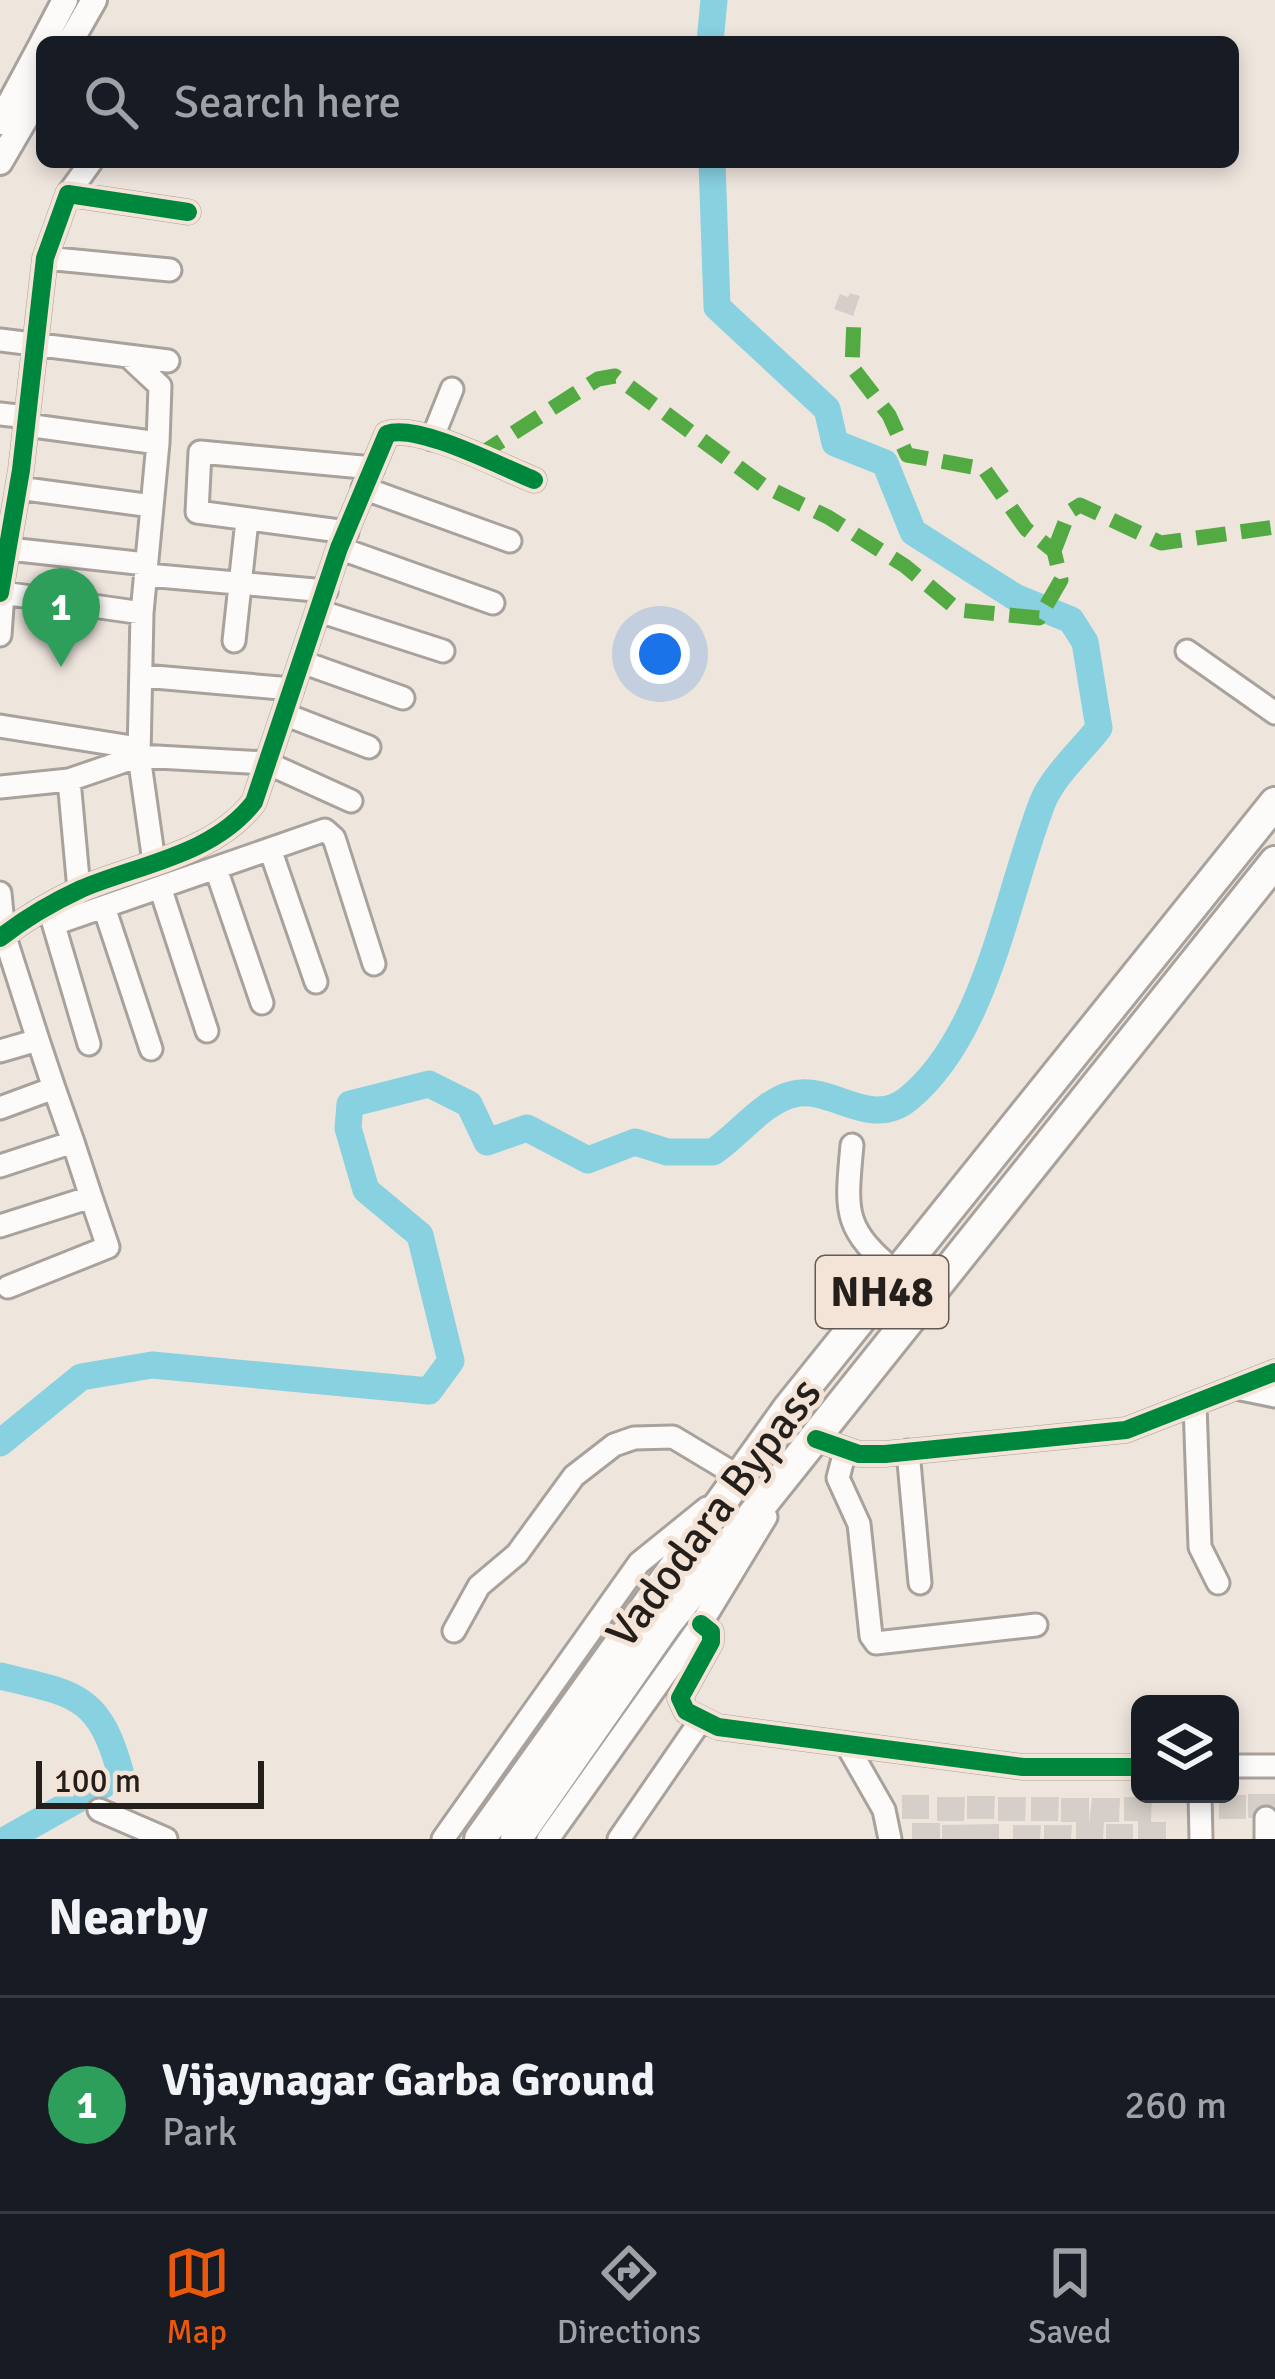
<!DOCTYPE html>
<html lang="en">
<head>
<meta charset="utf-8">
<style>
	body { margin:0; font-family:Signika,sans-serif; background:#242831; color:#f1f3f6 }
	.controls { position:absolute; right:36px; bottom:36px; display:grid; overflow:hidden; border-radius:18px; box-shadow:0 6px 18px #0003 }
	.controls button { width:108px; height:108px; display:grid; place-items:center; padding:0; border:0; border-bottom:3px solid #363941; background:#171b24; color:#f1f3f6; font:60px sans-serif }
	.scale { position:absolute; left:36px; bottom:30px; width:228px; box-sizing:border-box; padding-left:12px; border:6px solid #251f1b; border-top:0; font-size:33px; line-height:42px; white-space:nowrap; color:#251f1b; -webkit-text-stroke:9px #f4e4d7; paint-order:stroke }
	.you { position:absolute; left:660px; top:654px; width:42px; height:42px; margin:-30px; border:9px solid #fff; border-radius:50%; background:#1a73e8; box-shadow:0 0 0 18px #1a73e833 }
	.badge { display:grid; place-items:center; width:78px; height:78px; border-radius:50%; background:#ea580c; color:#fff; font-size:39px; font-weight:700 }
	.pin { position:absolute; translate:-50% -99px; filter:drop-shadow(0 3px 6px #0008) }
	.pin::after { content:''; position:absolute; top:63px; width:42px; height:36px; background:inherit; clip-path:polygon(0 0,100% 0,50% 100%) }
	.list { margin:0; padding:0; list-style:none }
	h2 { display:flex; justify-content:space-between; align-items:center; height:156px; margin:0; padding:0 48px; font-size:51px }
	h2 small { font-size:39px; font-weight:400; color:#9ea1a6 }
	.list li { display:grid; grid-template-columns:78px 1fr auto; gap:36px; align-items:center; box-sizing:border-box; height:216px; padding:0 48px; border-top:3px solid #363941 }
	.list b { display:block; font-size:45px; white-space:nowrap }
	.list p { margin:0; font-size:39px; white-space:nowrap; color:#9ea1a6 }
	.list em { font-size:39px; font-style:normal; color:#9ea1a6 }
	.icon { flex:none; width:66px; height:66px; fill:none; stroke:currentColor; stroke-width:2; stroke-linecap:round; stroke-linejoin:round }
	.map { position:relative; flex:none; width:1275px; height:1839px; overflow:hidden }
	.search { position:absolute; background:#171b24; box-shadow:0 6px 18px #0003; left:36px; right:36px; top:36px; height:132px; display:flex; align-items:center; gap:30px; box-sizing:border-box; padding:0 42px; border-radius:18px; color:#9ea1a6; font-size:45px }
	.sheet { height:372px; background:#171b24 }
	nav { display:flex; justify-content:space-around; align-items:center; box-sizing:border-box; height:168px; border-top:3px solid #363941; background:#171b24; font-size:33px; color:#9ea1a6 }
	nav a { display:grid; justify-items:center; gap:6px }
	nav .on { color:#ea580c }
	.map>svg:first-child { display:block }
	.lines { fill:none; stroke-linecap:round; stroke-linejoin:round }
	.river { stroke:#88d1e1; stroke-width:27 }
	.building { fill:#d6cfc9 }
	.minor-casing { stroke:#a8a19c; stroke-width:27 }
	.major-casing { stroke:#a8a19c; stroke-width:30 }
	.highway-casing { stroke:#a8a19c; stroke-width:36 }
	.minor { stroke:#fcfbfa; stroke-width:21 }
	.major { stroke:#fcfbfa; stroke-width:24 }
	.highway { stroke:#fcfbfa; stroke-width:30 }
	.quiet { stroke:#53aa43; stroke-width:15; stroke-dasharray:30 15; stroke-linecap:butt }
	.cycleway-casing { stroke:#f4e4d7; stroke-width:26 }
	.cycleway { stroke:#00873e; stroke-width:18 }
	.labels { text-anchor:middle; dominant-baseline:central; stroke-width:10; stroke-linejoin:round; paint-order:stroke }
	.shield { fill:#f4e4d7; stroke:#635a53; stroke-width:3 }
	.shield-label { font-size:42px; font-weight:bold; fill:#251f1b }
	.street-label { font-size:45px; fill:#251f1b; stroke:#f4e4d7 }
</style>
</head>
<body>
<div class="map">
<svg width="1275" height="1839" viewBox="0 0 1275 1839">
	<rect width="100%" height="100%" fill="#eee5dd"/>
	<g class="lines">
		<path class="river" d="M710,42L714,0
			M0,1443L81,1377L152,1365L429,1391L451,1361L420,1235L366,1190L348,1128L350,1104L429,1084L469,1104L487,1142L527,1128L588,1160L635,1142L667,1152H713C740,1134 763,1101 794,1094C832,1085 870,1130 908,1099C988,1034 1007,892 1043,801C1054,775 1082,750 1099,728L1085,642L1071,620L1015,597L913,532L885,463L835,443L827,409L717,307L712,162
			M0,1676C75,1694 100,1694 121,1775L7,1839"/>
	</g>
	<path class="building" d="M850,293L860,296L853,316L834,309L840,294L848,297Z
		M1248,1794H1275V1818H1248Z
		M902,1795H929V1819H902Z
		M1219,1795H1246V1819H1219Z
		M967,1796H995L994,1819H967Z
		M937,1797H965L964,1821H937Z
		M998,1797H1026L1025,1821H998Z
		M1031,1797H1059L1058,1821H1031Z
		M1124,1797H1152L1151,1822H1166V1839H1138V1821H1124Z
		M1061,1798H1089V1823L1092,1798H1120L1119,1822H1104L1103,1839H1076V1822H1061Z
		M912,1823H940V1839H912Z
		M999,1824V1839H942V1825Z
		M1106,1824H1133V1839H1106Z
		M1013,1825H1041L1040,1839H1013Z
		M1044,1825H1072L1071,1839H1044Z"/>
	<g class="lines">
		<g class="minor-casing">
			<path id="minor" d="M68,194L91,162
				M45,258L170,270
				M0,340L168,361
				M129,357L160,386L158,443
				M0,414L27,417
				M432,439L452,389
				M18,488L152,506
				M363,488L510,541
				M347,532L197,512L200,452L373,468
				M339,548L493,603
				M9,549L146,564
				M147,575L326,591
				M0,593L21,470L45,258L68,194L188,212
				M319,611L443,651
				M142,613L139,756L267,763L351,801
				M0,635L3,593L142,613L158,443L26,425
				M234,641L247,520
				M1187,651L1275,713
				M302,662L403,698
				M143,676L292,689
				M284,714L369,747
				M0,726L138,748
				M69,780L139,756L154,862
				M0,787L69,780L79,890
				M270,849L316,982
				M216,869L262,1003
				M160,887L207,1031
				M0,893L4,934L38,1040L0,1051
				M104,907L151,1049
				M50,912L89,1044
				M54,924L325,830L334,838L374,964
				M0,938C24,919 53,902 81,889C140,864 213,855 254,802L339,548L387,434C418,423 501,467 534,480
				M0,1108L54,1088L38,1040
				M852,1145C846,1212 842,1228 897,1273
				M0,1166L73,1142L54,1088
				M0,1226L91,1197L73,1142
				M8,1287L108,1247L91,1197
				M1236,1388L1275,1396
				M1195,1405L1200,1547L1218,1583
				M816,1439L859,1454H885L1126,1430L1275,1372
				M845,1451L838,1478L859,1524L871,1636L876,1643L1036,1625
				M908,1451L920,1583
				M701,1624L711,1632V1642L680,1698L686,1711L718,1727L1023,1767H1140
				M454,1631L479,1586L517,1554L574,1476L614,1445L634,1438L673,1437L738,1476
				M848,1747L884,1810L890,1839
				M1230,1766H1275
				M1200,1794L1201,1839
				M99,1810L166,1839
				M443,1839L639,1563L707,1508
				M548,1839L701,1624L766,1517
				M619,1839L701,1720
				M1266,1839V1818"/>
		</g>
		<g class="major-casing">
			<path id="major" d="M43,42L65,0
				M70,42L94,0
				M0,122L42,44
				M0,162L42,90"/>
		</g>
		<g class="highway-casing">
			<path id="highway" d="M480,1839L788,1409L1275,803
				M516,1839L666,1624L1275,862"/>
		</g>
		<use href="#minor" class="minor"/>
		<use href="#major" class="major"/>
		<use href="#highway" class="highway"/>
		<path class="quiet" d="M476,457L598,379L615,376L764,486L828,517L905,566L958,610L1039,618L1061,580L1054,551L1026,529L984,469L907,455L889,415L852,367L854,319
			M1054,551L1069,512L1080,505L1161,543L1275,527"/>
		<g class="cycleway-casing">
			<path id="cycleway" d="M0,593L21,470L45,258L68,194L188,212
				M0,938C24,919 53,902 81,889C140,864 213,855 254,802L339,548L387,434C418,423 501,467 534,480
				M816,1439L859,1454H885L1126,1430L1275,1372
				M701,1624L711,1632V1642L680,1698L686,1711L718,1727L1023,1767H1140"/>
		</g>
		<use href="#cycleway" class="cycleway"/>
	</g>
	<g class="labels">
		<rect class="shield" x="816" y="1256" width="132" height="72" rx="9"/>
		<g class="shield-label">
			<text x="882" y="1292">NH48</text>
		</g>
		<g class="street-label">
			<text transform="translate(714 1513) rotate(-53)">Vadodara Bypass</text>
		</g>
	</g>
</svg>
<div class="controls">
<button><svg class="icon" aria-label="layers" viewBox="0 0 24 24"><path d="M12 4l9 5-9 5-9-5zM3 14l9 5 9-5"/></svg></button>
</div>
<div class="scale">100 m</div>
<div class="you"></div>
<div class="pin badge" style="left:61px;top:667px;background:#2e9e5b">1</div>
<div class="search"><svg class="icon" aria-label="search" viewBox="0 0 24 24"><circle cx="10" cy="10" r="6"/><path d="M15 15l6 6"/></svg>Search here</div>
</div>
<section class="sheet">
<h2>Nearby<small></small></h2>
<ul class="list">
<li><span class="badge" style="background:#2e9e5b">1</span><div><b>Vijaynagar Garba Ground</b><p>Park</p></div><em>260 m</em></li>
</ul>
</section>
<nav>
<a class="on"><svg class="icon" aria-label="map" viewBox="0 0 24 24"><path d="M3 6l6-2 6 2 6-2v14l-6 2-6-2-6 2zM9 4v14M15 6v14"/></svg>Map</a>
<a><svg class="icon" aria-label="directions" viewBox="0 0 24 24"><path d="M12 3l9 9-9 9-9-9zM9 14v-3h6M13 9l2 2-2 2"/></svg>Directions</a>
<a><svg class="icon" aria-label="saved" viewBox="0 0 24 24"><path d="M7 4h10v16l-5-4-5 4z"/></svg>Saved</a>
</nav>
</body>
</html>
